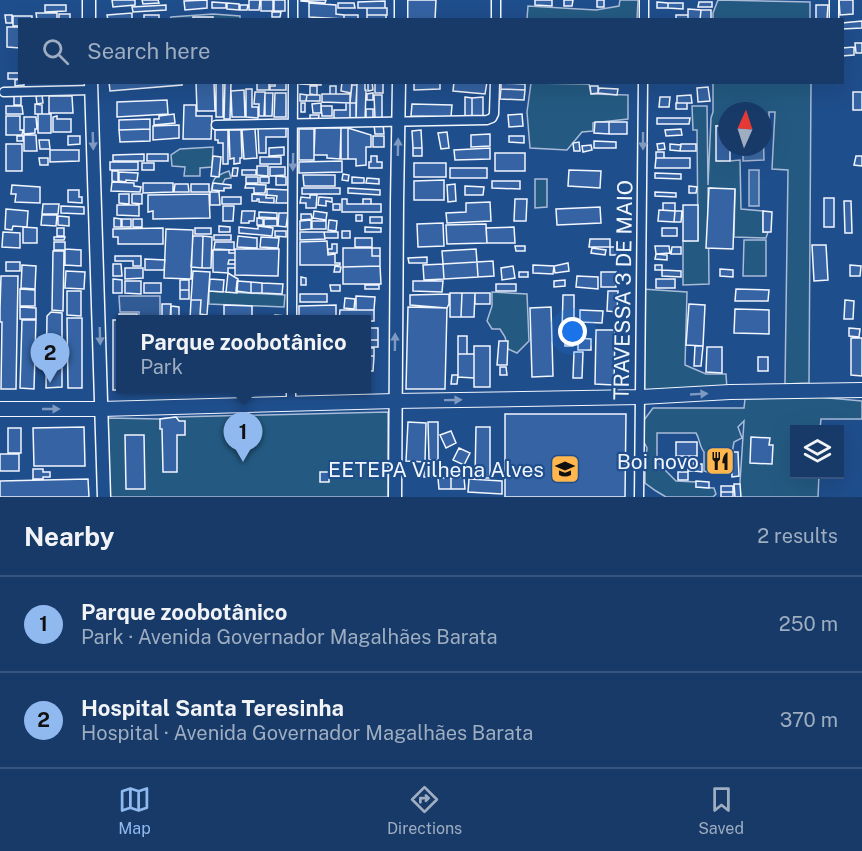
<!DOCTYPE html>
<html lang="en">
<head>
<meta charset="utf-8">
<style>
	body { margin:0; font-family:"Public Sans",sans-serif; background:#244571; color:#f1f3f6 }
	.controls { position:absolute; right:18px; bottom:18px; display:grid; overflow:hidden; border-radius:0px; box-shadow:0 6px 24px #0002 }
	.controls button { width:54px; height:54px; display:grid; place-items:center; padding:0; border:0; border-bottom:2px solid #36547d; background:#173a69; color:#f1f3f6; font:30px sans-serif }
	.compass { position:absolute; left:718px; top:102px; width:54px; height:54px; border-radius:50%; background:#173a69; box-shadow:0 6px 24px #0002; rotate:3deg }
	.you { position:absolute; left:573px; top:332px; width:21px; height:21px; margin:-15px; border:4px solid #fff; border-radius:50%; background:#1a73e8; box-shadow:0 0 0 9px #1a73e833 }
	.badge { display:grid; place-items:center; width:39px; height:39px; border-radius:50%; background:#90b9f0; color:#111; font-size:20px; font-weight:700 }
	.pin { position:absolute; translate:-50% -50px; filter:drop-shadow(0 2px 3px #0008) }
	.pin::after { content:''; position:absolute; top:32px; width:21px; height:18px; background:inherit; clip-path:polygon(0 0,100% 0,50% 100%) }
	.popup { position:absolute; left:116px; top:315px; width:255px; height:78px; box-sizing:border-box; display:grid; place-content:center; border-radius:0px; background:#173a69; filter:drop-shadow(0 2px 4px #0005); font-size:20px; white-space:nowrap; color:#9eadc0 }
	.popup b { font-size:22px; color:#f1f3f6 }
	.popup::after { content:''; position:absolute; left:50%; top:100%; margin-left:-12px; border:12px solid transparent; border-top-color:#173a69 }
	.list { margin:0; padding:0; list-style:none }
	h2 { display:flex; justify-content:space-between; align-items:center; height:78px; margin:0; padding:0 24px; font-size:26px }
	h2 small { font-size:20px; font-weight:400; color:#9eadc0 }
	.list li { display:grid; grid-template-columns:39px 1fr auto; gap:18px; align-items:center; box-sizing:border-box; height:96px; padding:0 24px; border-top:2px solid #36547d }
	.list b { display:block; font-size:22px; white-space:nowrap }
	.list p { margin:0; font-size:20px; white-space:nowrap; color:#9eadc0 }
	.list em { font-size:20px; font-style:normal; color:#9eadc0 }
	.icon { flex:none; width:33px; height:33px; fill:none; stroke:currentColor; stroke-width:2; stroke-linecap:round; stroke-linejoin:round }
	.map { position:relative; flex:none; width:862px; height:497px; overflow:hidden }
	.search { position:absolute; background:#173a69; box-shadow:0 6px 24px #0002; left:18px; right:18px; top:18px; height:66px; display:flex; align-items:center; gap:15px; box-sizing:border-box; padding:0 21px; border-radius:0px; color:#9eadc0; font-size:22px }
	.sheet { height:270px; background:#173a69 }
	nav { display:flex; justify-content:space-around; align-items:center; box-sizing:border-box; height:84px; border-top:2px solid #36547d; background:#173a69; font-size:16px; color:#9eadc0 }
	nav a { display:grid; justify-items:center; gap:3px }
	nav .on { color:#90b9f0 }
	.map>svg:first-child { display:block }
	.green { fill:#245a82; stroke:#a8bbd7; stroke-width:1.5 }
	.parking { fill:#305b95; stroke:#a8bbd7; stroke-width:1.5 }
	.water { fill:#3b69a3; stroke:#a8bbd7; stroke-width:1.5 }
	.building { fill:#3563a3; stroke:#f2f6ff; stroke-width:1.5 }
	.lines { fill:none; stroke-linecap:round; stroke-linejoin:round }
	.street-casing { stroke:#f2f6ff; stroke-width:11 }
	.secondary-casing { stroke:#f2f6ff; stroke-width:15 }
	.primary-casing { stroke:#f2f6ff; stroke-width:16 }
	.street { stroke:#1f4e8c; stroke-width:8 }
	.secondary { stroke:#1f4e8c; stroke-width:12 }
	.primary { stroke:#1f4e8c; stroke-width:14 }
	.oneway { fill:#7e9ac0 }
	.labels { text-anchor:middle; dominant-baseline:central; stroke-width:4.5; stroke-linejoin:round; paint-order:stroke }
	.street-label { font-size:21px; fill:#f2f6ff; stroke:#1f4e8c }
	.poi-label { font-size:21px; fill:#f2f6ff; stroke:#1f4e8c; text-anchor:end }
</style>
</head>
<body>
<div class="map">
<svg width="862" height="497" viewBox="0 0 862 497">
	<rect width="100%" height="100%" fill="#1f4e8c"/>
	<path class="green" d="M620,0H638L637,19H527L528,6L596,10L619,6Z
		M718,0L810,2V19H713V13Z
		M213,14L240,16V20H169L171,17Z
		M531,83L589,84L591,94L628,95V119L593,123V131L582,132L567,150L530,148L527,112Z
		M713,83H811L809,383L785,384L788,170L772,169L775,112H769V122L763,123V111H727V125L716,126L730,161L740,160L741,209L763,211V232H768L766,238L734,237L735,190L708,188L709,284L683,285V241L698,240L697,130H693L692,106H707L708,185L711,118L713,112Z
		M213,147L212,167L200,168V176H184L185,167L172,166L171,155L180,149Z
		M229,171L231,178L225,179L217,195H211C212,178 214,176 229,171Z
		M535,179H547V207L535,208Z
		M744,240H766V276H743Z
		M642,289L687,292L685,365L706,374H726L727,390H641Z
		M209,291L285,295L284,307L209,304Z
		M492,292L527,294L529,341L517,353L508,349L505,337L500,329H492L487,321L492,306Z
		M818,397L862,401V419H821L820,429L794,430V475H819L818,497H739L744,421L738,427L742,438L734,442L732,453L722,473L714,474L704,471V452C699,446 700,439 696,433H657V462L676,481L697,482L696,487L714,488L716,494L713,497H666L656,491L645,483V466L647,448L644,442V420L653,408H744L745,399Z
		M388,412V497H110L108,418L160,419L176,417Z"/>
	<path class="parking" d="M119,296H160V319H139V312H120Z"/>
	<path class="water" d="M763,124L764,160L743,161V147H763Z
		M749,170H759V206H749Z"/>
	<path class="building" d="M112,0H135V5L113,7Z
		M142,0H158L159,3L143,4Z
		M207,0V8L185,10L184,1Z
		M249,0H260L259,10H249Z
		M261,0H273V11H261Z
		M274,0H285V11H274Z
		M301,0H326L325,3L301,1Z
		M405,0H436L435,20H404Z
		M535,0H552V6L535,5Z
		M564,0H573L572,6H564Z
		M597,0H604V7H597Z
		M839,0H853V14L840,15Z
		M385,1V8H358V2Z
		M212,2L226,3V8H212Z
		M657,2L668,3V8H657Z
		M699,2H712V7H698Z
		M227,3L239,4V10L227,9Z
		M309,3L336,5V14L344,15V19L309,17Z
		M338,3H354L355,8H338Z
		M668,3H683V9L668,8Z
		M45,5H66V11L45,12Z
		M166,5V10L133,12L132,7Z
		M240,5H248L247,10H240Z
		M816,5H828L827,19H816Z
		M367,8H387V15H367Z
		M688,9L701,10L700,20H688Z
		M701,10H711V20H700Z
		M272,12H281L280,17H272Z
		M36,13H57V20H37Z
		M132,13V20H108L107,15Z
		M59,14H70V20H59Z
		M5,15H12V23H6Z
		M144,15H159V19H144Z
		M344,15H358V20H344Z
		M367,15H386V20H367Z
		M676,15H688V20H676Z
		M13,16H32V20H20V26H13Z
		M193,17H213V20H193Z
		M862,21V28L842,29V23Z
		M7,27H20V48L7,47Z
		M855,43H862V53H856Z
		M854,47V55L842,56V48Z
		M8,73H20V79H8Z
		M20,79V82H24V85L15,86V80Z
		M109,82H182V85L110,91Z
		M196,82H214L215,111H197Z
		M216,82H223V117H216Z
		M225,82H231L230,119H224Z
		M257,82H273V84H269V90H257Z
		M275,82H286V90H270V86H275Z
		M300,82H321V85L300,84Z
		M342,82H352L351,93L341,91Z
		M357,82L365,83V90H366L365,121H356Z
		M368,82H372L373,90L368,91Z
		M375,82H383V93H375Z
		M414,82H440V89L414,90Z
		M454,82H487L485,94L453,91Z
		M501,83L525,84V90L501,89Z
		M352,85H357L356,103H350Z
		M310,86H317V95L310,94Z
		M330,86H336V94H330Z
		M590,86H598V93L591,94Z
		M708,87L710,101L698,102L697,88Z
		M599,88L618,89L617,95L598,93Z
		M246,89H252V107H258V118L246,117Z
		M501,89L525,90L524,100L500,99Z
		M244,90L245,117H232L231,91Z
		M255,92H265L264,116H259V104H254Z
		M853,92H862V110H853Z
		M265,93H273L272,116H265Z
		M275,93H286V117H274Z
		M373,93V100H367V94Z
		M300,94L307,95L306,101H300Z
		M322,94H350V103L322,102Z
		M42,95L43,103L37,104L36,96Z
		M307,95H320V101H306Z
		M374,95H382V119L375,118Z
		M691,95L692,103H677V96Z
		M14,96H21V105H14Z
		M49,96H72L73,113H49Z
		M465,97L472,98V116H465Z
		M483,97V116H472V98Z
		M660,97H670L669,107H659Z
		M167,100L168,114L117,117V102Z
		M301,103H305V112H301Z
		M321,103V113H313L312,104Z
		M346,103H350V121H334V110H346Z
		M350,103H356V121H350Z
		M676,103H687V109H676Z
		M35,104L42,105V114H35Z
		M412,104L452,105L451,117L411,116Z
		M184,105H196V116H212L211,139H183Z
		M6,106H22L23,114H6Z
		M321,106H332V116H322Z
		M366,109H373V120H366Z
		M38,114H51V133H38Z
		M174,114L175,123L154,125V119H159V116Z
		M522,114L523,126L509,127L508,115Z
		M310,115H319L318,122H310Z
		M6,116H20V130H23L22,135H6Z
		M57,116V119H71V132H53V117Z
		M24,117H36L37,129H35V133L24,134Z
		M657,118H690L689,124H657Z
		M150,119V129L119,130V120Z
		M595,122H609V134L594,133Z
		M609,122H627V134H609Z
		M383,123L384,134H375L374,124Z
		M179,125V138L153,140V126Z
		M716,126H727V147H730V161H716Z
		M258,128H286V137H266V153H259Z
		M315,128H341L340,159L327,158V155H314Z
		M341,128H348V159H341Z
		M348,128L371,135V147H366V165L356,166V159H348Z
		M150,129V141L120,142L119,130Z
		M255,129L257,158L244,159L242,130Z
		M299,129H314V160H299Z
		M681,129L682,135L666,136L665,130Z
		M215,130H228V164H223V143H218V140H215Z
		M229,130H241L242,158H240V163L234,164V158L230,159Z
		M421,130L422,148H413L412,131Z
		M447,132L449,148L441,149L438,133Z
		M490,134V146L471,147V135Z
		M24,135H36L37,151H24Z
		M17,136H23V141H17Z
		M68,136H80V144L68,145Z
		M373,136H384V147H373Z
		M509,136H524V143L509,142Z
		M39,140H49L50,149H40Z
		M594,141L616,142V148H594Z
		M579,142L580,151H574L573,143Z
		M664,143L665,149L658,150L657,144Z
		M6,144H22V171H6Z
		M670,144L681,145L680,151L670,150Z
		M681,144H696V151H680Z
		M591,145L592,150L583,152L582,146Z
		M284,147V155L269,156V148Z
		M413,148H422V156H413Z
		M490,148V159L455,160L454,150Z
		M50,150H79V161L50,162Z
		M656,152H664V158H656Z
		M495,153H525V171H495Z
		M144,154V161H113V155Z
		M147,154H168V161H147Z
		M213,156L221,157L219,177L211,176Z
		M371,156H377V162H382V168H369V162H371Z
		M856,156H862V166L854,165Z
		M260,157H281V164H260Z
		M39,158H48V165H40Z
		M656,158H690V168H655Z
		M342,161V172L299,173V162Z
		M110,162H138V170H110Z
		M142,163H154V170H142Z
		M414,163H446V177H414Z
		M257,166H268V176L257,175Z
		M270,167H285V175L270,176Z
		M233,168H238L237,176H232Z
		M450,168H487V178H450Z
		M242,170H256V175H242Z
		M569,170L601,171L600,188L568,186Z
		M112,171H118V182L112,181Z
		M119,172L138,173L137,181L126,180V182L119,181Z
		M655,173L681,174V179L655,178Z
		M343,174L349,175L348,181L342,180Z
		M303,175H335V186H304Z
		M276,176L286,177V185H276Z
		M246,177H258V183H246Z
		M260,177H269V183H260Z
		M352,177L364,178V183H352Z
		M367,178L379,179V184L366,183Z
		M444,180V200H414V181Z
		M492,181H520V189L492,188Z
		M112,182L134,183V186L141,187L140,192L111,191Z
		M143,183H173V192L143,193Z
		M213,183L231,185V188H224V191L212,190Z
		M175,184H188L189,192H174Z
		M191,184H209V192H191Z
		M246,184L266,185L265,193H254V188H245Z
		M455,184L456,201L448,202L447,185Z
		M12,185L40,187V203L15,202L16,194H11Z
		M465,186L484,187L483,195H465Z
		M689,186L697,187L696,193H689Z
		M302,188H340V194H302Z
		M348,188L380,190V195L348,193Z
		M709,188L735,189L733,249L706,248Z
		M267,189L288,190V203H276L277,196L267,195Z
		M68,190H79V197H82V203L68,202Z
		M210,192H219L220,205H210Z
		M655,192L676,193V197L655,196Z
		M119,194H129V204L119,203Z
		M132,194H142V204L132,203Z
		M209,194L210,218L153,219V211L148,212V195Z
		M252,194L266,195V198H274V203L259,202V199H257V201H252Z
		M310,195H317L316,208H306V203H300L301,197L310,198Z
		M222,197H241V204H222Z
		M319,197L332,198V202L326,201V206L318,205Z
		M824,198H834V227H824Z
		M342,199H347V204H381V212H342Z
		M363,199H371V204H363Z
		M515,199H527L526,221H514Z
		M844,201H851L852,233H845Z
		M490,202L491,221L447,223L446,213L466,212V203Z
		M663,203H675V211L663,210Z
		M43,204H59L58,214H42Z
		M333,204H340V210H333Z
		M117,205H139V216L117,215Z
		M683,205H698V241H683Z
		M61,206L84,207V214L61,213Z
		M223,206H234L233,221H223Z
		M600,207L601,223L557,225L556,209Z
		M6,209L28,211L27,227L13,226L12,230L5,229Z
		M659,210L675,211L674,222L658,221Z
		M242,211H255L254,221H249V223H241Z
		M314,211L327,213L326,220L313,218Z
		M675,211H682L681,222H674Z
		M763,211L772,212L771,232H763Z
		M259,212L277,213V218L259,217Z
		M279,213H288L286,227L278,226Z
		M301,214H311L312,219L301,220Z
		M42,215H57L56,226L41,225Z
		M356,215H362V221H356Z
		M58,216L69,217V226L58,225Z
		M370,217H382V223H370Z
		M114,218L121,219V227H114Z
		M257,218L263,219V225H257Z
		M122,219H131V227H122Z
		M133,219H142V227H133Z
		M264,219H277V226H264Z
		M311,220V229L300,230V221Z
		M329,220L337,221L336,231L328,230Z
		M312,221H326V229H312Z
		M443,223L444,246L418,247L417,224Z
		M486,224L487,243L447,244L446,225Z
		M219,226L230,227V232H219Z
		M258,226L273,228L272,236L239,233V227L258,229Z
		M23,227L37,228V243H23Z
		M365,227L381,228V232H365Z
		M514,227L515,243H487L486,228Z
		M57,228H64V236H57Z
		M163,228V244H118V237H113V229Z
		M195,228H211V234H195Z
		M662,228H677V236H662Z
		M166,229L193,230L191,279L164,278Z
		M275,231H286V237L275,236Z
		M342,231H350V238H342Z
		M3,232L20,233V248L2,247Z
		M300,232H324L325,239L300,240Z
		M324,232H338V238H325Z
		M214,235H231V240H214Z
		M193,236H203L202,268L191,267Z
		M203,236L212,237L211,268H202Z
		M238,236L257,238V248L237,247Z
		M54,237H65L64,240H54Z
		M261,237L279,238L278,248L260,247Z
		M355,238H372V247H355Z
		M590,239H610V247H589Z
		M327,241L328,255L335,254V263H340V265H300V242Z
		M54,242H65V250H54Z
		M215,242H234V250L214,249Z
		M332,244H337V253H328V249H332Z
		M812,245H826L828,280L814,281Z
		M515,246H525V251H516Z
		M655,246H669L670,253L656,254Z
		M610,247H621V255H610Z
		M672,247H681V254H671Z
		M343,248H372V256H380V266L343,267Z
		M372,248H380V256H372Z
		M592,248L606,250L605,255L591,253Z
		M65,249L81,250V266L65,265Z
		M235,249H279L278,276L235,275Z
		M476,249L477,262L443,264L442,251Z
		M213,250H229V253H235V260H229L228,264H235V268H228V273L213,272Z
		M53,251H64L63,311L52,310Z
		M656,254L667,255V260L655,259Z
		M115,256H141V266H133V261H115Z
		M427,257V263H409L408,258Z
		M145,259L165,260L164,270H145Z
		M493,261L494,276L478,277L477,262Z
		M6,262H20V271H6Z
		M477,262L478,277L444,279L443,264Z
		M568,263L569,271L555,273L554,266Z
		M113,264H121L122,276H113Z
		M443,264L444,279L424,280L423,265Z
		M22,265L36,266L35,289L21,288Z
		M533,265L554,266L553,274L533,273Z
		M655,265H662V270H655Z
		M850,265L861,266L860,276H850Z
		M335,266L341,267L340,272H334Z
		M380,266L381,284H343V267Z
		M513,266L515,278L502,280L501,268Z
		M125,268H143V278L125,279Z
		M720,269L733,270V277L720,276Z
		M662,270L681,271V277L662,276Z
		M66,271L85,272L84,289L65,288Z
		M193,271L210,272L207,315L200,314L201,300H191Z
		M519,272H528V277H519Z
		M601,272H616V287H601Z
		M228,273L238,279L237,293L226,292Z
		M1,276H18L16,389H1L2,322H0V309Z
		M577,276L598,277V289L576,287Z
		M301,277L306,278V285H301Z
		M113,279L122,280V293H113Z
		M210,279L224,280L223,292L209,291Z
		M656,279H675V288H656Z
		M180,280H189V290H180Z
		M565,280V286L554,287V281Z
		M125,281H141V294L125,293Z
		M237,281L251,282V293L236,291Z
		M413,281H443L442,292L413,291Z
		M251,282L262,283V293H251Z
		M144,283H161V293H144Z
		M262,283L283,284L282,294L262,293Z
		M496,284H516V291H496Z
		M330,285H340V291H331Z
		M365,285H379V289H365Z
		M20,289L35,290V306H20Z
		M736,289L769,290L768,301H735Z
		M180,290H189V299H180Z
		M67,291H81V316L67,315Z
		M608,291H618L617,312L607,311Z
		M450,293H462L461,317H450Z
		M462,293H475L474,317H461Z
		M475,293H490V304H475Z
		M300,294H327V302H300Z
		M449,294V304L447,308L410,305V295Z
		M563,295H574V330H562Z
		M356,296L375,297L374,310H356Z
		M345,298L355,299L354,309L344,308Z
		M191,300H201L200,317L206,318V320H190Z
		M845,300L854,301L853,319H844Z
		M162,304H171L170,320H162Z
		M689,304L705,305L703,346L686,345Z
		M224,305L252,306V317L224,316Z
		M336,305V320H299V306Z
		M171,306L179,307V320H171Z
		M20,307L36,308V319H20Z
		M408,307L447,308L445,389H406Z
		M551,307L553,376L532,377L530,308Z
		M735,309L769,310V334L734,333Z
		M340,310H374V321H366V320H339Z
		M580,310L603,311L602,323L580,322Z
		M51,312L62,313V387L46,388L47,316Z
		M119,314H137V320H120V388H137V390H113V320H119Z
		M275,315L286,316L285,320H274Z
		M253,316L267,317V320H253Z
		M67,318H82V388H68Z
		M22,320H36L34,389L20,388Z
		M366,328H378V340H366Z
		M849,328L860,329L859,337L849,336Z
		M596,330H615L614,385L595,384Z
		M458,336H467V354H458Z
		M565,338H573V346H565Z
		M578,338L591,339V350H578Z
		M851,338H862V376L851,375Z
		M366,340H378V347H366Z
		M499,341H508L507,365H497Z
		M474,346H490V387H474Z
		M695,346H703L701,366H694Z
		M707,347H722V373L706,372Z
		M366,348H374V356H366Z
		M574,352H583L582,378H573Z
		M458,354H474V378L458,377Z
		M366,356H374L373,371H366Z
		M758,357H768V371H758Z
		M500,367H506L507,375H500Z
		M452,375H458L457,384H451Z
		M139,388H159V390H139Z
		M235,388H248V391L235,392Z
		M257,388H283V390H257Z
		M505,414H626L625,497H505Z
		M176,417L179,421H185V435H177V472H163L162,429H160V419Z
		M408,422L426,423L425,462L406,461Z
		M428,422H438V460H429Z
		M84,427L85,466H34L33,428Z
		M476,427H490V478H475Z
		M8,428H21V453H8Z
		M451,431L456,443L446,448L440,435Z
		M125,435H144L145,489H126Z
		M751,437L770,438L769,445H773L772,464L750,463Z
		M676,442H697V456H676Z
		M459,448L470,453L464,465L453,460Z
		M731,452H738L739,476L732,477Z
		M0,454H19V471H0Z
		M688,457H694L693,471H688Z
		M424,464H439V477H424Z
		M695,464H702V472L695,471Z
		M33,469H43V472H50V477H43V479H33Z
		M320,472H329V482H320Z
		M678,472H688V480H678Z
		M464,477L465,489H451V478Z
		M438,478H451V489H439Z
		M88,479L89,497H0V481Z
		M469,479L502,481V494L468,492Z
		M696,481L709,482V488L696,487Z
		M734,484H740L741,497H735Z
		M721,486H733V492H721Z
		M721,492H733V497H721Z"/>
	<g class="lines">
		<g class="street-casing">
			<path id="street" d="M293,0V20
				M834,0V20
				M496,20V0
				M644,20V0
				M4,92L92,90
				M216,125L487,120L492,118L494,114L495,82
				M292,320L293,82
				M291,405V388
				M639,497L643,82"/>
		</g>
		<g class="secondary-casing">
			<path id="secondary" d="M89,0V20
				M401,20V0
				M91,82L104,497
				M395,497L397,203L399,82"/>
		</g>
		<g class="primary-casing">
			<path id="primary" d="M0,409H101L395,401L641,397L730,392L862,390"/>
		</g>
		<use href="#street" class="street"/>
		<use href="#secondary" class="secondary"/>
		<use href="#primary" class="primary"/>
	</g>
	<defs><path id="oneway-solid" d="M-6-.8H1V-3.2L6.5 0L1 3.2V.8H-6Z" transform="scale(1.5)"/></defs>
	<g class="oneway">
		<use href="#oneway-solid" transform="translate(93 141) rotate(88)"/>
		<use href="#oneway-solid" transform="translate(643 141) rotate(90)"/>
		<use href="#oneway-solid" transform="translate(398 147) rotate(-89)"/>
		<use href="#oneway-solid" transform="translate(293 162) rotate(91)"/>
		<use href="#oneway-solid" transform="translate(100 336) rotate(88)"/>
		<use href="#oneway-solid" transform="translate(395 342) rotate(-89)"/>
		<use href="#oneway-solid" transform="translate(699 394) rotate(-3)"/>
		<use href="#oneway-solid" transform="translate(453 400) rotate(-1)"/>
		<use href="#oneway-solid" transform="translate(51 409)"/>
	</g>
	<defs>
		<g id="restaurant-square" transform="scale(1.5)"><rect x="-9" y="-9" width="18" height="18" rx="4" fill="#ffb74d" stroke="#1f4e8c"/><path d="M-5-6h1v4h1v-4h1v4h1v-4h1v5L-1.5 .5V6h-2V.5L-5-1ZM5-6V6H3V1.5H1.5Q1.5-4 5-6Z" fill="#111"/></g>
		<g id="university-square" transform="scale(1.5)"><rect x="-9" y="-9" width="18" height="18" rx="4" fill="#ffb74d" stroke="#1f4e8c"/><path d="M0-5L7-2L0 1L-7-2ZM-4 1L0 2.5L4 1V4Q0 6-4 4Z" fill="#111"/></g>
	</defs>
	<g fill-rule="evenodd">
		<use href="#restaurant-square" x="720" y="461"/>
		<use href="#university-square" x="565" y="469"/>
	</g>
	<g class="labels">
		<g class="street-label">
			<text transform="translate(623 290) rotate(-89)">TRAVESSA 3 DE MAIO</text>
		</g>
		<g class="poi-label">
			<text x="699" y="461">Boi novo</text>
			<text x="544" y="469">EETEPA Vilhena Alves</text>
		</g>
	</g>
</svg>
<div class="controls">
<button><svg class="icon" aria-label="layers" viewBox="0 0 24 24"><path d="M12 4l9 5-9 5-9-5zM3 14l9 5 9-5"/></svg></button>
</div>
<svg class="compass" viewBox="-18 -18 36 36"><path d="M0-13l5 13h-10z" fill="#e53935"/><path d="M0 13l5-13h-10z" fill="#9eadc0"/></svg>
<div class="you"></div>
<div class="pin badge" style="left:243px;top:462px">1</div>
<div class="popup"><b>Parque zoobotânico</b>Park</div>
<div class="pin badge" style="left:50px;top:383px">2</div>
<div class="search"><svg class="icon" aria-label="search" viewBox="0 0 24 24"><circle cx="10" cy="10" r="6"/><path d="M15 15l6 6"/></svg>Search here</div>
</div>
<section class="sheet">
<h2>Nearby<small>2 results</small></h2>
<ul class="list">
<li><span class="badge">1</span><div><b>Parque zoobotânico</b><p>Park · Avenida Governador Magalhães Barata</p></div><em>250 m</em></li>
<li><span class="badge">2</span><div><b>Hospital Santa Teresinha</b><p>Hospital · Avenida Governador Magalhães Barata</p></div><em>370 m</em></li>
</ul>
</section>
<nav>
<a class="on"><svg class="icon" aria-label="map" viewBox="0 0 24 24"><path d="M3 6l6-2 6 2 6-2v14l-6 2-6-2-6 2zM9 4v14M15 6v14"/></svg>Map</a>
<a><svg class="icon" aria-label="directions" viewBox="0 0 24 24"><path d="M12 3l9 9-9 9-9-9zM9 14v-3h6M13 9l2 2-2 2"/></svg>Directions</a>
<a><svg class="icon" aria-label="saved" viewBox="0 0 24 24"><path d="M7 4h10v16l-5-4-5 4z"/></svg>Saved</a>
</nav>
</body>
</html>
